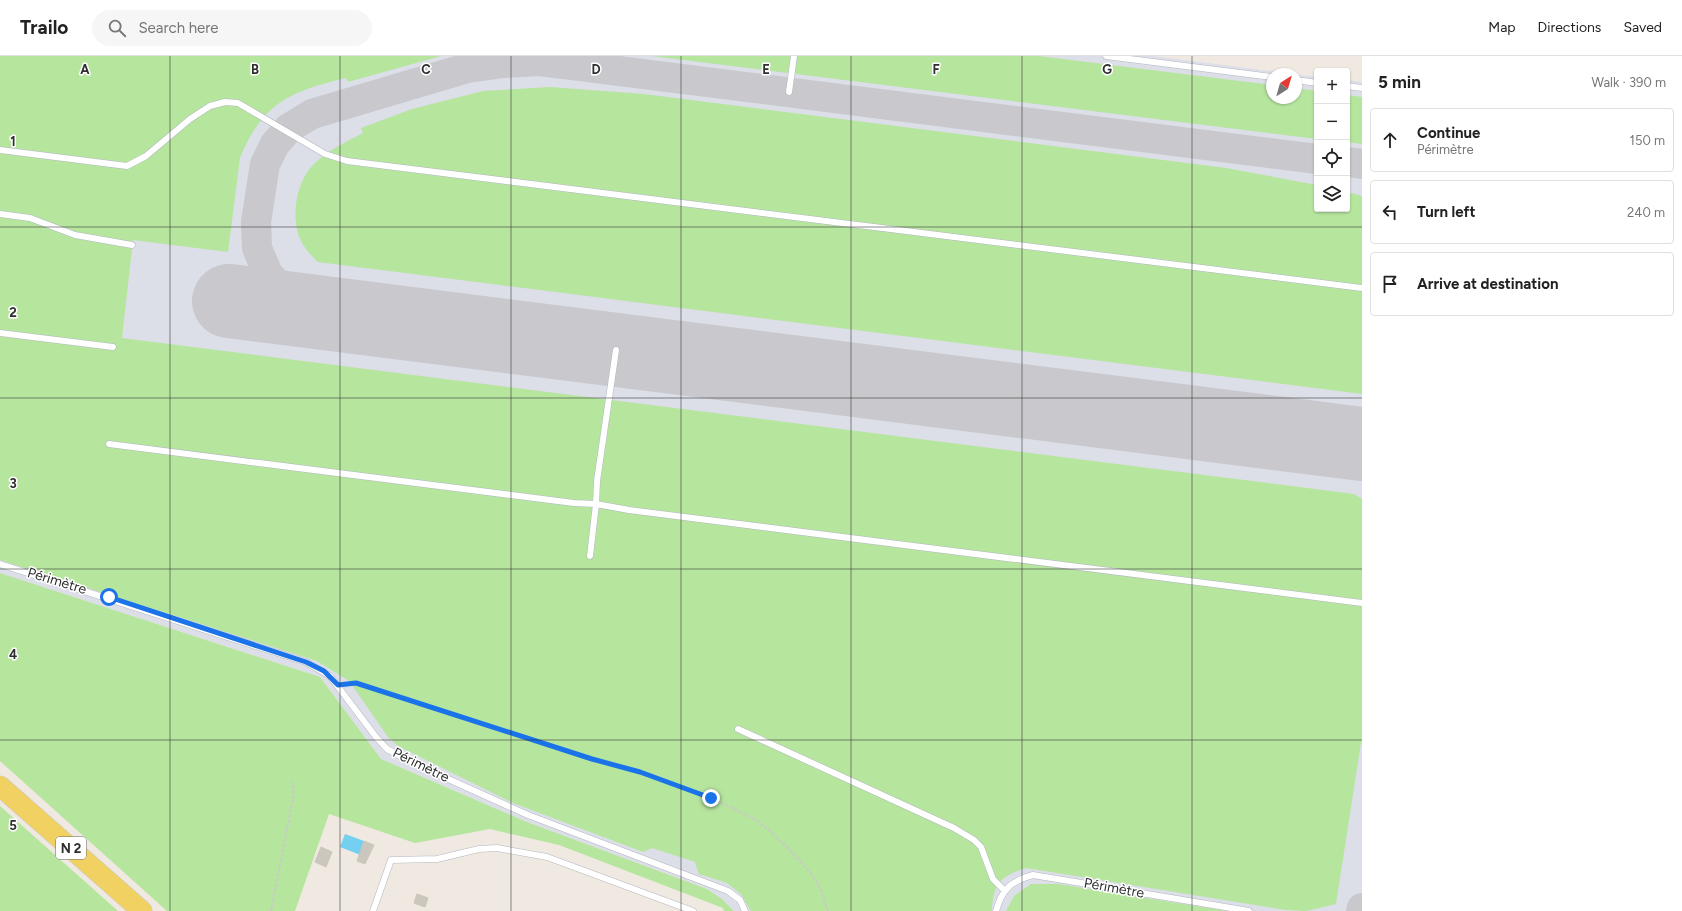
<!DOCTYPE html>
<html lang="en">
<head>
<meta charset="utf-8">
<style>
	body { margin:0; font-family:Figtree,sans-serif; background:#f6f6f6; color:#222 }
	.controls { position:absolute; right:12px; top:12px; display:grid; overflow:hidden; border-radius:4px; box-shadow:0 1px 3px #0004 }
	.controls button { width:36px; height:36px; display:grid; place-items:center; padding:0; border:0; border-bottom:1px solid #e0e0e0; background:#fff; color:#222; font:20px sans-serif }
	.compass { position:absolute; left:1266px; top:12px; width:36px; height:36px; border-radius:50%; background:#fff; box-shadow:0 1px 3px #0004; rotate:37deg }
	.stop { position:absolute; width:12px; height:12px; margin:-9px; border:3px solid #1a73e8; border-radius:50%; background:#fff }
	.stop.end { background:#1a73e8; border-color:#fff; box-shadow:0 1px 4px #0008 }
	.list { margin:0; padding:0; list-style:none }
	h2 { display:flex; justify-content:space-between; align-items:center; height:52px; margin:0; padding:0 16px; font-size:17px }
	h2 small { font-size:13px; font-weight:400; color:#767676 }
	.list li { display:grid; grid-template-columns:26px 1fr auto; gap:12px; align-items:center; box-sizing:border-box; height:64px; margin:0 8px 8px; padding:0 8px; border:1px solid #e0e0e0; border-radius:4px }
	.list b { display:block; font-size:15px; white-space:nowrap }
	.list p { margin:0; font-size:13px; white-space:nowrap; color:#767676 }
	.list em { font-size:13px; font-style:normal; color:#767676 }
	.icon { flex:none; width:22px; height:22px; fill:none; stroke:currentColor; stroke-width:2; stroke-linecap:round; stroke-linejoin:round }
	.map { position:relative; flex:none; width:1362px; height:855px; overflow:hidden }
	header { display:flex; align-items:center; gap:24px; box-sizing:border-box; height:56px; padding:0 20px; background:#fff; border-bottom:1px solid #e0e0e0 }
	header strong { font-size:19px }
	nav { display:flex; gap:22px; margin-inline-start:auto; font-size:14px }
	.search { width:280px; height:36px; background:#f6f6f6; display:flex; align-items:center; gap:10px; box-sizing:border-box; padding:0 14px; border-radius:22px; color:#767676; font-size:15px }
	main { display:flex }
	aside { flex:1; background:#fff }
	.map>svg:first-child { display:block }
	.airport { fill:#dcdee8; fill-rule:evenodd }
	.green { fill:#b6e59e }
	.water { fill:#75cff0 }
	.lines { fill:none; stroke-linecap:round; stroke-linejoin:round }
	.taxiway { stroke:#c9c8cc; stroke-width:30 }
	.runway { stroke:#c9c8cc; stroke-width:74 }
	.building { fill:#cbc7bf; stroke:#cbc5ba }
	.lane-casing { stroke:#b4b7c1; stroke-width:7 }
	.primary-casing { stroke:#c9c9c9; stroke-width:21 }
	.path { stroke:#c9c9c9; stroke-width:2; stroke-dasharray:3 2; stroke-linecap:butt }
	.lane { stroke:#fff; stroke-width:6 }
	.primary { stroke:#f2d163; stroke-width:20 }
	.route { stroke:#1a73e8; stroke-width:5 }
	.grid { fill:none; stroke:#2e2e2e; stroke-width:1; stroke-opacity:0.55 }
	.labels { text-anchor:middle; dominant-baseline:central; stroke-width:3; stroke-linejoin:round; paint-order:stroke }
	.shield { fill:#fff; stroke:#6d6d6d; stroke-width:1 }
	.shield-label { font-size:13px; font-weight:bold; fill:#2e2e2e }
	.street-label { font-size:14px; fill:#2e2e2e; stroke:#fff }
	.grid-label { font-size:13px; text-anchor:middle; font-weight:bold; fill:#2e2e2e; stroke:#fff; stroke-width:3; stroke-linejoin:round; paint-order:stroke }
</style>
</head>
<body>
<header>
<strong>Trailo</strong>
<div class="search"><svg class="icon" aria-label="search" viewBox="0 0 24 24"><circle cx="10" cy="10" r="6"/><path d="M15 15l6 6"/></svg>Search here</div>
<nav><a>Map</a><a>Directions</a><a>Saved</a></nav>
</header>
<main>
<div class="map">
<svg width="1362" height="855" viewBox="0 0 1362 855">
	<rect width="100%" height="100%" fill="#efe9e1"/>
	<path class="airport" d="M0,0H1153L1317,21V153H1347V24L1362,26V855H734L722,843L707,833L527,766L381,703L320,621L0,517ZM1272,18H1296V42H1272Z"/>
	<path class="green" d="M0,0H441L348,26L346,22C291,35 262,47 240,102L228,196L133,184L122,282L1354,438L1362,443V680L1336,848L1306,855L1286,854L1026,812C1001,820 993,827 992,855H751L741,838L727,827L699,818L695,806L652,792L643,796L513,747L398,690L388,681L349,625L317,605L0,504Z
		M651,0H1039L1272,29V42H1296V32L1317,35V83Z
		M550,31L644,38L1226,112L1317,129V153H1347V136L1362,140V338L318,206C311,199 305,193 301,185C290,163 296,127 312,110C326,95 346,86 363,77L361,72L412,53L483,35Z
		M1347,39L1362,41V88L1347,86Z
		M0,517L320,621L381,703L527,766L707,833L722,843L734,855H724L723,852L559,789L490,773L415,787L329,758L295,855H167L0,705Z
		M0,750L118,855H0Z
		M1031,828H1058L1227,855H1006L1014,840Z"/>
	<path class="water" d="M345,778L364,785L368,802L340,791Z"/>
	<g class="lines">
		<path class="taxiway" d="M1347,106L1362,108
			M356,262L317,255L304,250L290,242L268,218L257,192L256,166L265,108L275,88L289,72L312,58L467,12L504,7L540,5L1317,103
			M1351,387L1362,391
			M1361,855L1362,852"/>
		<path class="runway" d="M229,245L1362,388"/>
	</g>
	<path class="building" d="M364,785L374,789L365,808L357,805Z
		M321,791L332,796L326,811L315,806Z
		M417,838L428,842L425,851L414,847Z"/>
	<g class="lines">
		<g class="lane-casing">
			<path id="lane" d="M1106,0L1272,21
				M1296,24L1317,27
				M1347,30L1362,32
				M789,36L794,0
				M0,94L127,110L146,100L190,63L210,50L225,46L238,47L325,98L347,105L1362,232
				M0,158L30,162L75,179L132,189
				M0,277L113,291
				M109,388L574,447L596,448L629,454L1362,547
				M590,500L596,448L597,425L616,294
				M0,508L306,606L330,620L376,681L387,693L415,708L528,759L728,835L740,844L745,855
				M738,673L954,772L974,784L981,791L993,823L1005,835
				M373,855L391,804L437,803L479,793L497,792L547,801L693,855
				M996,855C1002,833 1011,825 1033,819L1249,855"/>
		</g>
		<g class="primary-casing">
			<path id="primary" d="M0,730L142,855"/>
		</g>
		<path class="path" d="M345,628L356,627L593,703L640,716L711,742L757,764L787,791L811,817L821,834L828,855
			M271,855L293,742V725"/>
		<use href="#lane" class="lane"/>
		<use href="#primary" class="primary"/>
	</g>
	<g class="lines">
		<path class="route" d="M109,541L306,606L324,615L338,629L356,627L592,703L640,716L711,742"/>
	</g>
	<path class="grid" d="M170,0V855M340,0V855M511,0V855M681,0V855M851,0V855M1022,0V855M1192,0V855M0,171H1362M0,342H1362M0,513H1362M0,684H1362"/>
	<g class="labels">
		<rect class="shield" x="56" y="781" width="30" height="22" rx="3"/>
		<g class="shield-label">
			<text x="71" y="792">N 2</text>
		</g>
		<g class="street-label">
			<text transform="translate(57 525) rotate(17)">Périmètre</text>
			<text transform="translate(421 709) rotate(26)">Périmètre</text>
			<text transform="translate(1114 832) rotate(10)">Périmètre</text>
		</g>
	</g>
	<g class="grid-label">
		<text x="85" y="18">A</text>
		<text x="255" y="18">B</text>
		<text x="426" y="18">C</text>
		<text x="596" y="18">D</text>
		<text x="766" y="18">E</text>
		<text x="936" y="18">F</text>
		<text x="1107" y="18">G</text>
		<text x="13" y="90">1</text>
		<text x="13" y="261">2</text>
		<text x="13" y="432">3</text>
		<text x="13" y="603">4</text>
		<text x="13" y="774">5</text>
	</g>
</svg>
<div class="controls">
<button>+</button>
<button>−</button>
<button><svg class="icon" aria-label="locate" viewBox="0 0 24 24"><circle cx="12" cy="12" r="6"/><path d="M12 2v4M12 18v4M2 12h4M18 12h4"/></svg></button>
<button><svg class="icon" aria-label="layers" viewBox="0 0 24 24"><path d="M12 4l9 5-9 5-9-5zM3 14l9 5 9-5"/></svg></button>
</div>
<svg class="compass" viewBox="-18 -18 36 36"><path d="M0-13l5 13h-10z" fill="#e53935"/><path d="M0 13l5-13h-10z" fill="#767676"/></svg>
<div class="stop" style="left:109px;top:541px"></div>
<div class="stop end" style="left:711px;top:742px"></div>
</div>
<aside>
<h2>5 min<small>Walk · 390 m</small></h2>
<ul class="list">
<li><svg class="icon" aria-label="ahead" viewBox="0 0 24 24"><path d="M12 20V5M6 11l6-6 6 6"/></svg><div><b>Continue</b><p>Périmètre</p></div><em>150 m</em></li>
<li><svg class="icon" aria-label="left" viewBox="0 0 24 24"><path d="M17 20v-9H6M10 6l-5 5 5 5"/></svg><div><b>Turn left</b></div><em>240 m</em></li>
<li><svg class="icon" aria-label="arrive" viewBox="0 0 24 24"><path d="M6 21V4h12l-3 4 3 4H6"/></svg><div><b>Arrive at destination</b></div></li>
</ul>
</aside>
</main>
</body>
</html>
